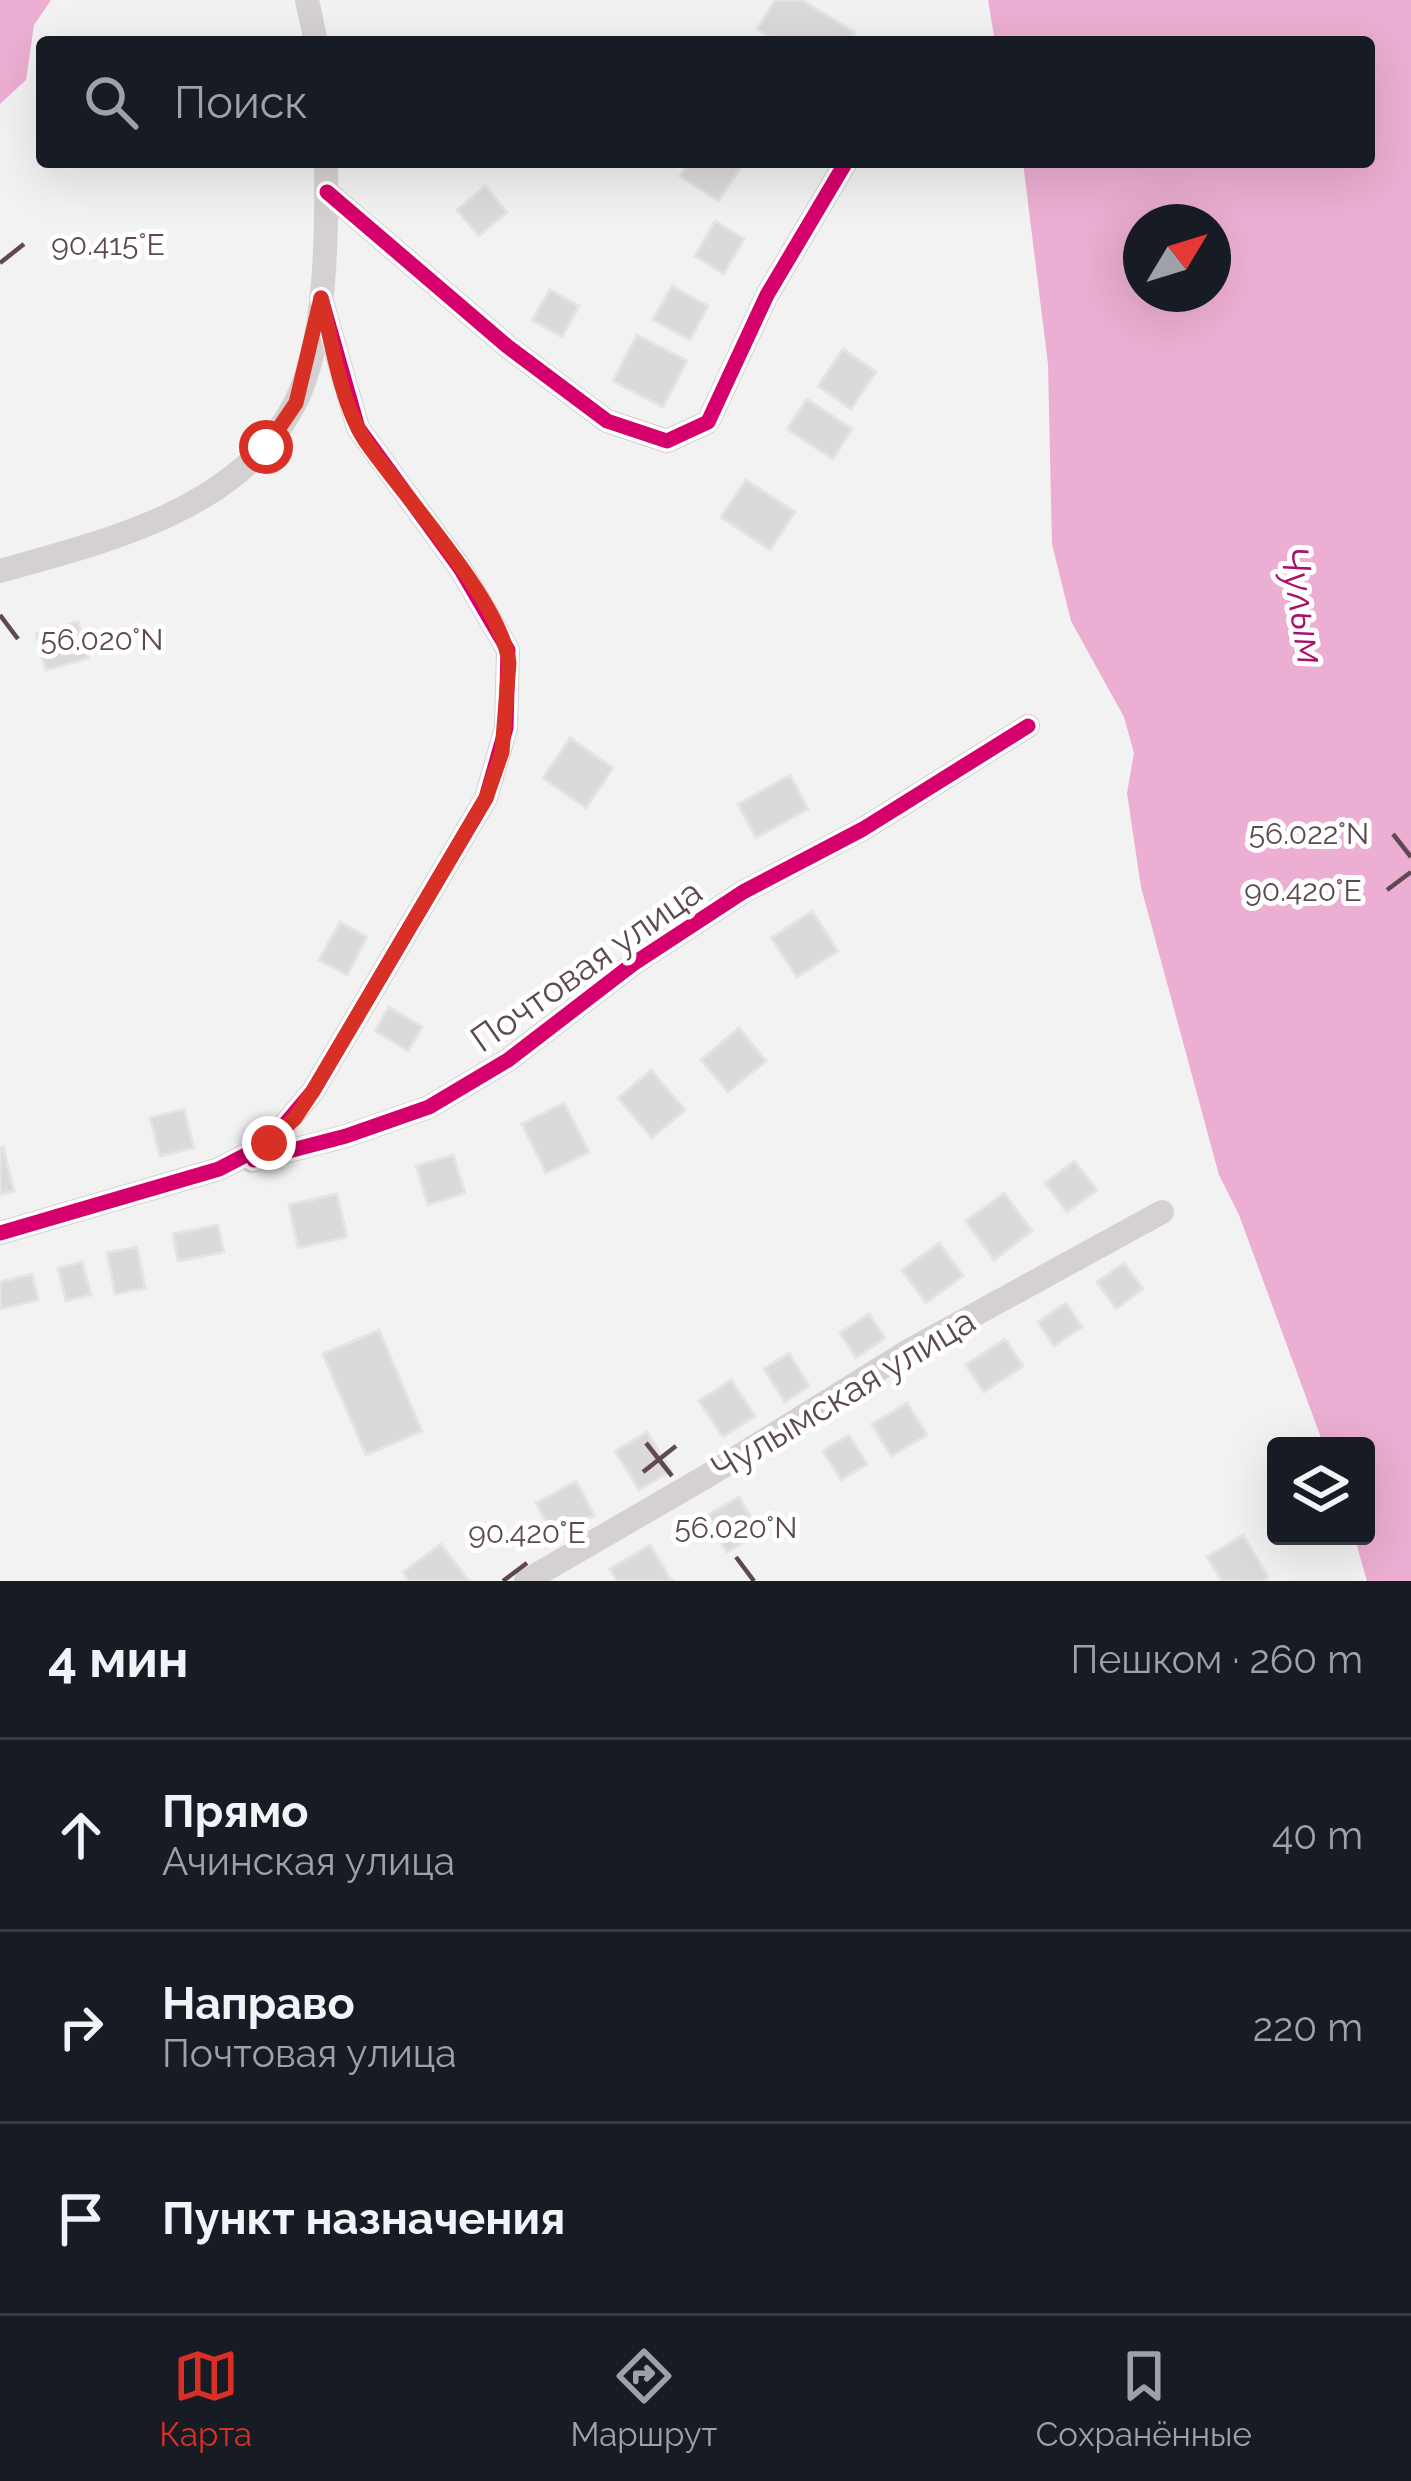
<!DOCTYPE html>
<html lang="ru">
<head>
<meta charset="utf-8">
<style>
	body { margin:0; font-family:Raleway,sans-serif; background:#242831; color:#f1f3f6 }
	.controls { position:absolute; right:36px; bottom:36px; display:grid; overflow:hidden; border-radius:12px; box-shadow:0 12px 48px #0002 }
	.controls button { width:108px; height:108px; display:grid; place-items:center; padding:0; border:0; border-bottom:3px solid #363941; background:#171b24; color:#f1f3f6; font:60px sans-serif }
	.compass { position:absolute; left:1123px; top:204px; width:108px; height:108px; border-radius:50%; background:#171b24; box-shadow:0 12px 48px #0002; rotate:52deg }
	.stop { position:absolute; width:36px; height:36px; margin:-27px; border:9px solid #d93025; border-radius:50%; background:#fff }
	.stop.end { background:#d93025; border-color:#fff; box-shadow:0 3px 12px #0008 }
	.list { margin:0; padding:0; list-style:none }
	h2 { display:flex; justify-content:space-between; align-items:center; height:156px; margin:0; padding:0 48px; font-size:51px }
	h2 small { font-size:39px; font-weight:400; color:#9ea1a6 }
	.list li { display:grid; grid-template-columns:78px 1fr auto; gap:36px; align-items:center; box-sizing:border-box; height:192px; padding:0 48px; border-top:3px solid #363941 }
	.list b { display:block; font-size:45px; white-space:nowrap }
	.list p { margin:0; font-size:39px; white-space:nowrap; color:#9ea1a6 }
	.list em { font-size:39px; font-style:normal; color:#9ea1a6 }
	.icon { flex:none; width:66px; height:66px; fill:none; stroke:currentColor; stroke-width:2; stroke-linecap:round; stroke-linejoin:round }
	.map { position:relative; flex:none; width:1411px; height:1581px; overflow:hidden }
	.search { position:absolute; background:#171b24; box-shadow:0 12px 48px #0002; left:36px; right:36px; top:36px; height:132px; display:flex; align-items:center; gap:30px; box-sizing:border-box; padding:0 42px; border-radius:12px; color:#9ea1a6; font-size:45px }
	.sheet { height:732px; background:#171b24 }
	nav { display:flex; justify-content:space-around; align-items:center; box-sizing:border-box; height:168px; border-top:3px solid #363941; background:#171b24; font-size:33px; color:#9ea1a6 }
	nav a { display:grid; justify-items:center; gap:6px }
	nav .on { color:#d93025 }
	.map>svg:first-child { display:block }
	.water { fill:#ecaed2; fill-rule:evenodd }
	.building { fill:#dcd9da; stroke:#e5e3e4; stroke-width:3 }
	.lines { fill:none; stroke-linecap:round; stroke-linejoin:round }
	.minor { stroke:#d5d1d2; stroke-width:24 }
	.cycleway-casing { stroke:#fff; stroke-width:22 }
	.cycleway { stroke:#d6006c; stroke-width:15 }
	.route { stroke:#d93025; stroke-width:15 }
	.ticks { fill:none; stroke:#5e4950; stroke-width:4.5 }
	.labels { text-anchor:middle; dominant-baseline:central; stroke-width:10; stroke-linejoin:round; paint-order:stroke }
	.street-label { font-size:36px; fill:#5e4950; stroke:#fff }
	.water-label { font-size:39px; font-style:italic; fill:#a9116a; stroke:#fff }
	.ticks-label { font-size:30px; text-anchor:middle; fill:#5e4950; stroke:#fff; stroke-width:10; stroke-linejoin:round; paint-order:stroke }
</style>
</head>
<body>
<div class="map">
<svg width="1411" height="1581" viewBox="0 0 1411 1581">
	<rect width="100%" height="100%" fill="#f2f2f2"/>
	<path class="water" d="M0,0H51L34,25L26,80L0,104Z
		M988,0H1411V1581H1367L1354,1536H1366V1446H1324L1239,1215L1219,1175L1141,887L1127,793L1134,753L1124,717L1071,621L1052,544L1048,364L1023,162H1369V42H995ZM1213,222V294H1141V222Z"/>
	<path class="building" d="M775,0H802L855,33L849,42H777L757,29Z
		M689,162H736L742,166L718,201L680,176Z
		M485,186L507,212L479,236L457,210Z
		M715,221L744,239L724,274L695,256Z
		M672,286L708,306L690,340L653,320Z
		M550,290L579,306L562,337L532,320Z
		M637,335L687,361L663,407L613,381Z
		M843,349L876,372L851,409L818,386Z
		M807,399L852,429L833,459L787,429Z
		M746,480L795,512L770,550L721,517Z
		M78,622L89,658L46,670L36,634Z
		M570,738L613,768L586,808L543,778Z
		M790,775L808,809L756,838L738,804Z
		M812,911L838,951L797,977L771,938Z
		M340,922L367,937L347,975L319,960Z
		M389,1007L422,1027L408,1051L375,1031Z
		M739,1028L766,1061L728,1092L701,1060Z
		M651,1070L685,1110L652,1138L618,1098Z
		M564,1103L589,1152L546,1173L522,1124Z
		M184,1109L194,1148L160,1156L150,1118Z
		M3,1147L14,1191L0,1194V1148Z
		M453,1155L465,1193L428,1205L416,1166Z
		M1074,1161L1097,1190L1067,1212L1045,1183Z
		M1004,1193L1032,1231L994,1260L966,1221Z
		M337,1194L347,1237L298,1248L289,1205Z
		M218,1225L224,1252L178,1261L173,1234Z
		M939,1243L963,1276L926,1303L902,1270Z
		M137,1247L145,1288L115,1294L107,1253Z
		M82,1262L91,1295L66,1301L58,1268Z
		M1124,1263L1143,1289L1116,1309L1097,1282Z
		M32,1274L38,1300L0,1309V1282Z
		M1066,1303L1082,1327L1054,1346L1038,1322Z
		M869,1314L885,1338L856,1358L840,1333Z
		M379,1330L422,1431L366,1455L323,1354Z
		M1005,1339L1023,1366L984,1392L966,1365Z
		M789,1353L809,1386L785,1402L764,1369Z
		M731,1380L755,1416L723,1437L699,1401Z
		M907,1403L927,1435L891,1456L872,1424Z
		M647,1432L671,1471L639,1490L615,1451Z
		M849,1435L867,1464L841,1480L823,1451Z
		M576,1481L594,1515L554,1536L536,1503Z
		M739,1497L760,1533L727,1552L706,1516Z
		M1243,1535L1268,1577L1262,1581H1222L1207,1557Z
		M441,1544L469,1581H409L403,1572Z
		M650,1545L672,1581H617L610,1569Z"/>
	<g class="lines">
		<path class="minor" d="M307,0L316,42
			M327,192L507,346L607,421L667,441L708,422L767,295L846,162
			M0,571C106,541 238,511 294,405C327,343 327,231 326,162
			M251,1161L346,1136L429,1107L508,1060L633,964L743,892L863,829L1028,726
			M0,1233L219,1169L269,1143L313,1091L486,798L506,728L508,650L460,568L358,428L321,298
			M526,1581L707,1476L910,1350L1162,1212"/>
		<g class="cycleway-casing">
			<path id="cycleway" d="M327,192L507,346L607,421L667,441L708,422L767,295L846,162
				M254,1160L346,1136L429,1107L508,1060L633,964L743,892L863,829L1028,726
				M0,1233L219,1169L269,1143L313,1091L486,798L506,728L508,650L460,568L358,428L321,298"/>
		</g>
		<use href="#cycleway" class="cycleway"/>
	</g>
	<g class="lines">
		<path class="route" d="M266,447L296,403L321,298C331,339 341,403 364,439C401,494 502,601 509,663L502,752L486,798L313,1091L295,1118L269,1143"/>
	</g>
	<path class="ticks" d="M0,263L24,244M0,615L18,639M1393,834L1411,857M1387,890L1411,872M646,1443L672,1476M643,1472L676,1446M736,1557L754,1581M503,1581L527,1563"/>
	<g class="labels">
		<g class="street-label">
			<text transform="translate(586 965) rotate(-35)">Почтовая улица</text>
			<text transform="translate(843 1394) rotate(-31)">Чулымская улица</text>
		</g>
		<g class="water-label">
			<text transform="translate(1303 605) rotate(81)">Чулым</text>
		</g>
	</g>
	<g class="ticks-label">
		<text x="108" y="255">90.415°E</text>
		<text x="102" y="650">56.020°N</text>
		<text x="1309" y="844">56.022°N</text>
		<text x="1303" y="901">90.420°E</text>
		<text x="736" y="1538">56.020°N</text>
		<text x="527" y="1543">90.420°E</text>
	</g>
</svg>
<div class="controls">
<button><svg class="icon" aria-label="layers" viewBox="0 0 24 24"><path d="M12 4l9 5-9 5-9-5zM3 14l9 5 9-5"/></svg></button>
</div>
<svg class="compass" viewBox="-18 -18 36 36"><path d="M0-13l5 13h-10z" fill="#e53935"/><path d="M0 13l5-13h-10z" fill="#9ea1a6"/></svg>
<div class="stop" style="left:266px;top:447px"></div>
<div class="stop end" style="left:269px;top:1143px"></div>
<div class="search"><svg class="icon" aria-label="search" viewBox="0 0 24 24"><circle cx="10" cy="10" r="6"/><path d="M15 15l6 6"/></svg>Поиск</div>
</div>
<section class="sheet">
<h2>4 мин<small>Пешком · 260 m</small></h2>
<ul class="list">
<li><svg class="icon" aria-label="ahead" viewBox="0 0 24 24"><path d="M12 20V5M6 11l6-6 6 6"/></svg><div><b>Прямо</b><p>Ачинская улица</p></div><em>40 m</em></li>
<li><svg class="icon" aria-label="right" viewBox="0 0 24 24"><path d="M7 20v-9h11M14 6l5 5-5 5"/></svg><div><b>Направо</b><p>Почтовая улица</p></div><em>220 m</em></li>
<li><svg class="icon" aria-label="arrive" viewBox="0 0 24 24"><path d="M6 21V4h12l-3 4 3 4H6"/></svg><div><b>Пункт назначения</b></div></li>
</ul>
</section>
<nav>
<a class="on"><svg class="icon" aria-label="map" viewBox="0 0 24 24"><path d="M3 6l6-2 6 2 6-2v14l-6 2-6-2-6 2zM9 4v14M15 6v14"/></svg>Карта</a>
<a><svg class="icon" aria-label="directions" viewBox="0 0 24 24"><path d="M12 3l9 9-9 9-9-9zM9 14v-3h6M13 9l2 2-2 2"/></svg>Маршрут</a>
<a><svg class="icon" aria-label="saved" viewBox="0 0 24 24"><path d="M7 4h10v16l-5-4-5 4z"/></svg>Сохранённые</a>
</nav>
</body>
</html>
